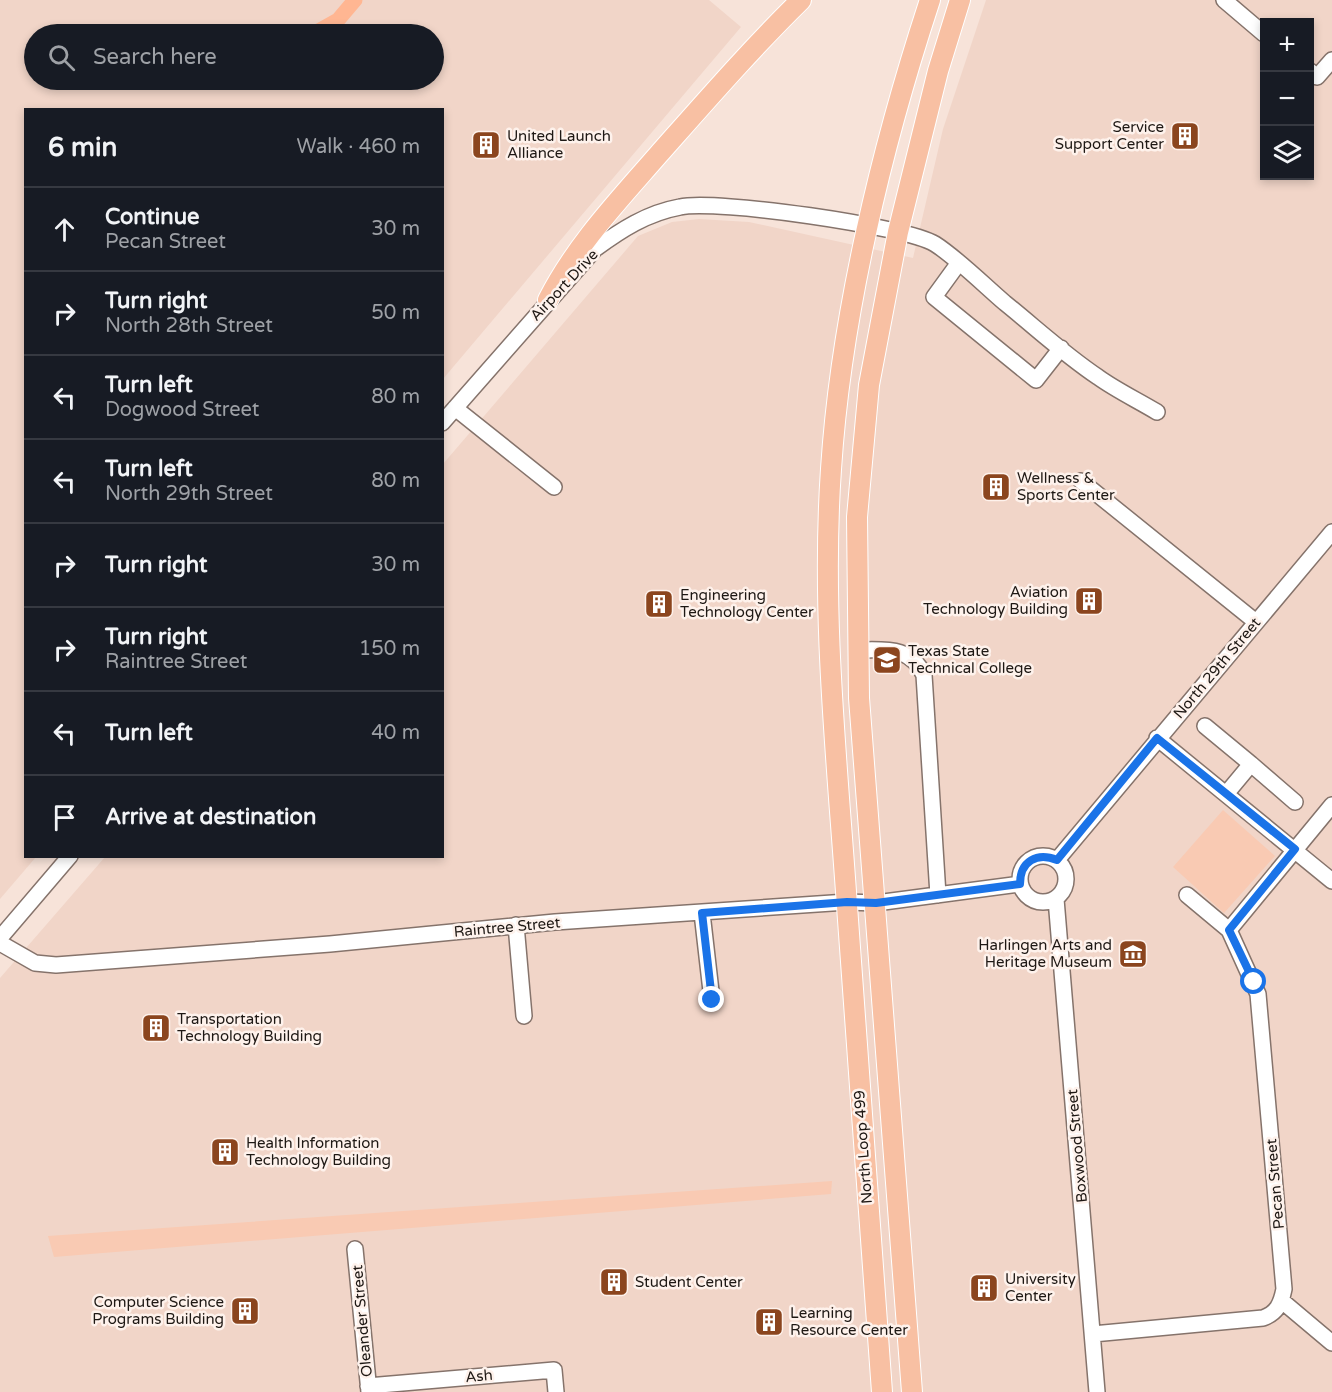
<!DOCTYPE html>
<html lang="en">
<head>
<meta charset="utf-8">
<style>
	body { margin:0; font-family:"Varela Round",sans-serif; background:#20242c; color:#f1f3f6 }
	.controls { position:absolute; right:18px; top:18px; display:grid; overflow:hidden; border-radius:0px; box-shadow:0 3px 9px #0003 }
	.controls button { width:54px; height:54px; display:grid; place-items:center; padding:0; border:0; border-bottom:2px solid #363941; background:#171b24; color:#f1f3f6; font:30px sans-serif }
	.stop { position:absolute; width:18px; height:18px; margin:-14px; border:4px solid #1a73e8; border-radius:50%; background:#fff }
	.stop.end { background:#1a73e8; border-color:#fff; box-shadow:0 2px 6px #0008 }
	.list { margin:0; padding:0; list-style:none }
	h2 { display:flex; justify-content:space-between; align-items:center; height:78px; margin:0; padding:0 24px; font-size:26px }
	h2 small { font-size:20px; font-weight:400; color:#9ea1a6 }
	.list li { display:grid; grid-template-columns:39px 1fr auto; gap:18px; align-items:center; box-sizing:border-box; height:84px; padding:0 24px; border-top:2px solid #363941 }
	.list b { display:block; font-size:22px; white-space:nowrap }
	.list p { margin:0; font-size:20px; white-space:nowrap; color:#9ea1a6 }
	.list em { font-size:20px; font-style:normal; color:#9ea1a6 }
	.icon { flex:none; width:33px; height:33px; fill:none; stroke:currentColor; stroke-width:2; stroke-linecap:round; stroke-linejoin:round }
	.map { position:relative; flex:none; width:1332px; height:1392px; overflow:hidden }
	.search { position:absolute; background:#171b24; box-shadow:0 3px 9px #0003; left:24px; top:24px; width:420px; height:66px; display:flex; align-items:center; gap:15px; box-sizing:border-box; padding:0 21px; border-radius:33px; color:#9ea1a6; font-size:22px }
	.panel { position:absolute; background:#171b24; box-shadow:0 3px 9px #0003; left:24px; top:108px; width:420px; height:750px; border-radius:0px }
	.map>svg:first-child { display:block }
	.built { fill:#f1d5c8; fill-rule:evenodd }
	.green { fill:#f9cab3 }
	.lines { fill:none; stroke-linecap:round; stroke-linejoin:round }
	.canal { stroke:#ffb692; stroke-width:15 }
	.minor-casing { stroke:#85736b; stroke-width:18 }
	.major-casing { stroke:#fff; stroke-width:22 }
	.minor { stroke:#fff; stroke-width:15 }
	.major { stroke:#f8c0a3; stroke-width:20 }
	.route { stroke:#1a73e8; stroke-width:8 }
	.labels { text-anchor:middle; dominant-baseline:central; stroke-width:5; stroke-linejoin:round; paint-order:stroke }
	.poi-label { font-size:15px; fill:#1e1814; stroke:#fef2ec; text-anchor:start }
	.street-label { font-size:15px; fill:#1e1814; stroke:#fef2ec }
</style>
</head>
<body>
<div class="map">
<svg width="1332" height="1392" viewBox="0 0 1332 1392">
	<rect width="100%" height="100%" fill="#f7e3d9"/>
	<path class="built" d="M0,0H709L741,27L443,379L442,110H26V856L36,857L0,899ZM34,34H434V80H34Z
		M986,0H1332V1392H0V978L105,857L442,856L443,464L638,236L672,222L699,219L749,222L913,258L943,129ZM1264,22H1310V176H1264Z"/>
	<path class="green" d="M1223,810L1275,856L1224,913L1173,867Z
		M832,1181L831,1194L54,1257L48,1236Z"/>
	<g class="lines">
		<path class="canal" d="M203,32L210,34
			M313,34L338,20L355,0"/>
		<g class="minor-casing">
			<path id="minor" d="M1224,0L1264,34
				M1310,71L1317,77L1332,60
				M958,264L934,297L1036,380L1061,348
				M455,408L554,487
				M442,423L595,249C621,230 647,213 680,207C715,199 906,226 935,244C957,258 985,286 1005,303C1036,328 1065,355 1098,377C1116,390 1137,400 1157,412
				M1081,481L1256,622
				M858,650C886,650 910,646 924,675L938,895
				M1205,726L1251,764
				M1157,738L1332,881
				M1226,794L1251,764L1295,802
				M1020 879a23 23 0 1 1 46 0a23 23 0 1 1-46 0Z
				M1057,860L1332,532
				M1056,899L1097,1392
				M702,913L712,1000
				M516,925L524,1016
				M1229,930L1332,805
				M0,938L70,856
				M0,943L35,963L56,965L330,944L555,922L847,902L876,903L1020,884
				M355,1249L369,1392
				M1282,1301L1332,1343
				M1093,1334L1263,1318C1277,1313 1281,1304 1284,1289L1258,994L1229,930L1187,895
				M368,1386L554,1370L556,1392"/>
		</g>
		<g class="major-casing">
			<path id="major" d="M548,300C576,245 618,201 658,155C705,102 751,49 801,0
				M882,1392C869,1230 858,1068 847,906C837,760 821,615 831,469C841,315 882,146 930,0
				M912,1392L859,698L857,517L869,385L898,232L938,71L960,0"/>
		</g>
		<use href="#minor" class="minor"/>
		<use href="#major" class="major"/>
	</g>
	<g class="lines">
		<path class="route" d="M712,1000L702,913L847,902L876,903L1020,884C1020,861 1037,852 1057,860L1157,738L1295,849L1229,930L1254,982"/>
	</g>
	<defs>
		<g id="building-square" transform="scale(1.5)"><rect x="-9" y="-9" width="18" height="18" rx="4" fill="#8b451e" stroke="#fef2ec"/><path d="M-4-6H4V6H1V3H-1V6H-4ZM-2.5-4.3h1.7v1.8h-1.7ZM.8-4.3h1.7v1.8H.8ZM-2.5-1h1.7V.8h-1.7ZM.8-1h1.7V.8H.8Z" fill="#fff"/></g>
		<g id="university-square" transform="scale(1.5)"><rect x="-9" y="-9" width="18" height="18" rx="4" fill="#8b451e" stroke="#fef2ec"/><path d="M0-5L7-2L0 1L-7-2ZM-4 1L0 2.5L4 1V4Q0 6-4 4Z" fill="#fff"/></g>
		<g id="museum-square" transform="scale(1.5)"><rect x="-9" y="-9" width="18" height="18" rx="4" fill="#8b451e" stroke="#fef2ec"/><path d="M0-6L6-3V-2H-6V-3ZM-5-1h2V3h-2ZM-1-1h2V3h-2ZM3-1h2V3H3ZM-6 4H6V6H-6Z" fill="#fff"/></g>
	</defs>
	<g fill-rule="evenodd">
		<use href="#building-square" x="1185" y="136"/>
		<use href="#building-square" x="486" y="145"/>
		<use href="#building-square" x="996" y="487"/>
		<use href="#building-square" x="1089" y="601"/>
		<use href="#building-square" x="659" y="604"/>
		<use href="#university-square" x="887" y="660"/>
		<use href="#museum-square" x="1133" y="954"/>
		<use href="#building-square" x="156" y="1028"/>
		<use href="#building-square" x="225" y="1152"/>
		<use href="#building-square" x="614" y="1282"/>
		<use href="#building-square" x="984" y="1288"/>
		<use href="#building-square" x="245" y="1311"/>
		<use href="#building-square" x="769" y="1322"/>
	</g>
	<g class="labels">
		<g class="poi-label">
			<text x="1164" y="127" text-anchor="end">Service<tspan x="1164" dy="17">Support Center</tspan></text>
			<text x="507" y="136">United Launch<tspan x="507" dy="17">Alliance</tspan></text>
			<text x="1017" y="478">Wellness &amp;<tspan x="1017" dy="17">Sports Center</tspan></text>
			<text x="1068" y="592" text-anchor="end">Aviation<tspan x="1068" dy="17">Technology Building</tspan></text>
			<text x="680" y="595">Engineering<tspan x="680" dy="17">Technology Center</tspan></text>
			<text x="908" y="651">Texas State<tspan x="908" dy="17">Technical College</tspan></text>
			<text x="1112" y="945" text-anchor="end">Harlingen Arts and<tspan x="1112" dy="17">Heritage Museum</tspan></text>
			<text x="177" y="1019">Transportation<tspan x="177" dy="17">Technology Building</tspan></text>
			<text x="246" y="1143">Health Information<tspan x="246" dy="17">Technology Building</tspan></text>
			<text x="1005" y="1279">University<tspan x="1005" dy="17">Center</tspan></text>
			<text x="635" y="1282">Student Center</text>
			<text x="224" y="1302" text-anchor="end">Computer Science<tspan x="224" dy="17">Programs Building</tspan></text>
			<text x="790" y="1313">Learning<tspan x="790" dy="17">Resource Center</tspan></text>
		</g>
		<g class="street-label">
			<text transform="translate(564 285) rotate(-47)">Airport Drive</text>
			<text transform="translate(1217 668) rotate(-50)">North 29th Street</text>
			<text transform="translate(507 927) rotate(-5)">Raintree Street</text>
			<text transform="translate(1077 1146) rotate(-95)">Boxwood Street</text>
			<text transform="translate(863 1147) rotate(-94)">North Loop 499</text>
			<text transform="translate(1275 1184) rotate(-95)">Pecan Street</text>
			<text transform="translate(362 1321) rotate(-95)">Oleander Street</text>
			<text transform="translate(479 1376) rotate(-5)">Ash</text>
		</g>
	</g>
</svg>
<div class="controls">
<button>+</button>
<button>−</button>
<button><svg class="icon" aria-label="layers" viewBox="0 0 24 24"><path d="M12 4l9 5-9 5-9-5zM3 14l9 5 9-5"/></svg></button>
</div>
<div class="stop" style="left:1254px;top:982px"></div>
<div class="stop end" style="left:712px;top:1000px"></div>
<div class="search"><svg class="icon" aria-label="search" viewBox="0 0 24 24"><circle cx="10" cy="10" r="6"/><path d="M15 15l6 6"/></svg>Search here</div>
<section class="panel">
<h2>6 min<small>Walk · 460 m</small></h2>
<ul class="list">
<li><svg class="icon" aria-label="ahead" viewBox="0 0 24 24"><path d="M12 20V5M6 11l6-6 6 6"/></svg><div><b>Continue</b><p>Pecan Street</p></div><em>30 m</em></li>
<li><svg class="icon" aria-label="right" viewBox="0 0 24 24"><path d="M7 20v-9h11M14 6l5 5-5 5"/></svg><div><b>Turn right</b><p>North 28th Street</p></div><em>50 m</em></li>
<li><svg class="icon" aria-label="left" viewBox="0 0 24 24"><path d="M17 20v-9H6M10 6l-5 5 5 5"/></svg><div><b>Turn left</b><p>Dogwood Street</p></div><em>80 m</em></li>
<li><svg class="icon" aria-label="left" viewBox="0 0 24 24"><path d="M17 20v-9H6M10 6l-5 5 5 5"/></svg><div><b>Turn left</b><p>North 29th Street</p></div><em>80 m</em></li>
<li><svg class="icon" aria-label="right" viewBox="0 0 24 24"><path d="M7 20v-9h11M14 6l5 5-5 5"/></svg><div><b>Turn right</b></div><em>30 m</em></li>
<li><svg class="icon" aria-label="right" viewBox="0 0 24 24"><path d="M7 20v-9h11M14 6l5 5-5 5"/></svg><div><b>Turn right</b><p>Raintree Street</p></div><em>150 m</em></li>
<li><svg class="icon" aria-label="left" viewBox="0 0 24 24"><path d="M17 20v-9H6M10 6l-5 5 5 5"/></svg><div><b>Turn left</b></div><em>40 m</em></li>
<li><svg class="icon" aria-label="arrive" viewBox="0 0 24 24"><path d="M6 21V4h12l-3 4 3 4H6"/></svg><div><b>Arrive at destination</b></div></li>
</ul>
</section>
</div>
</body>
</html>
